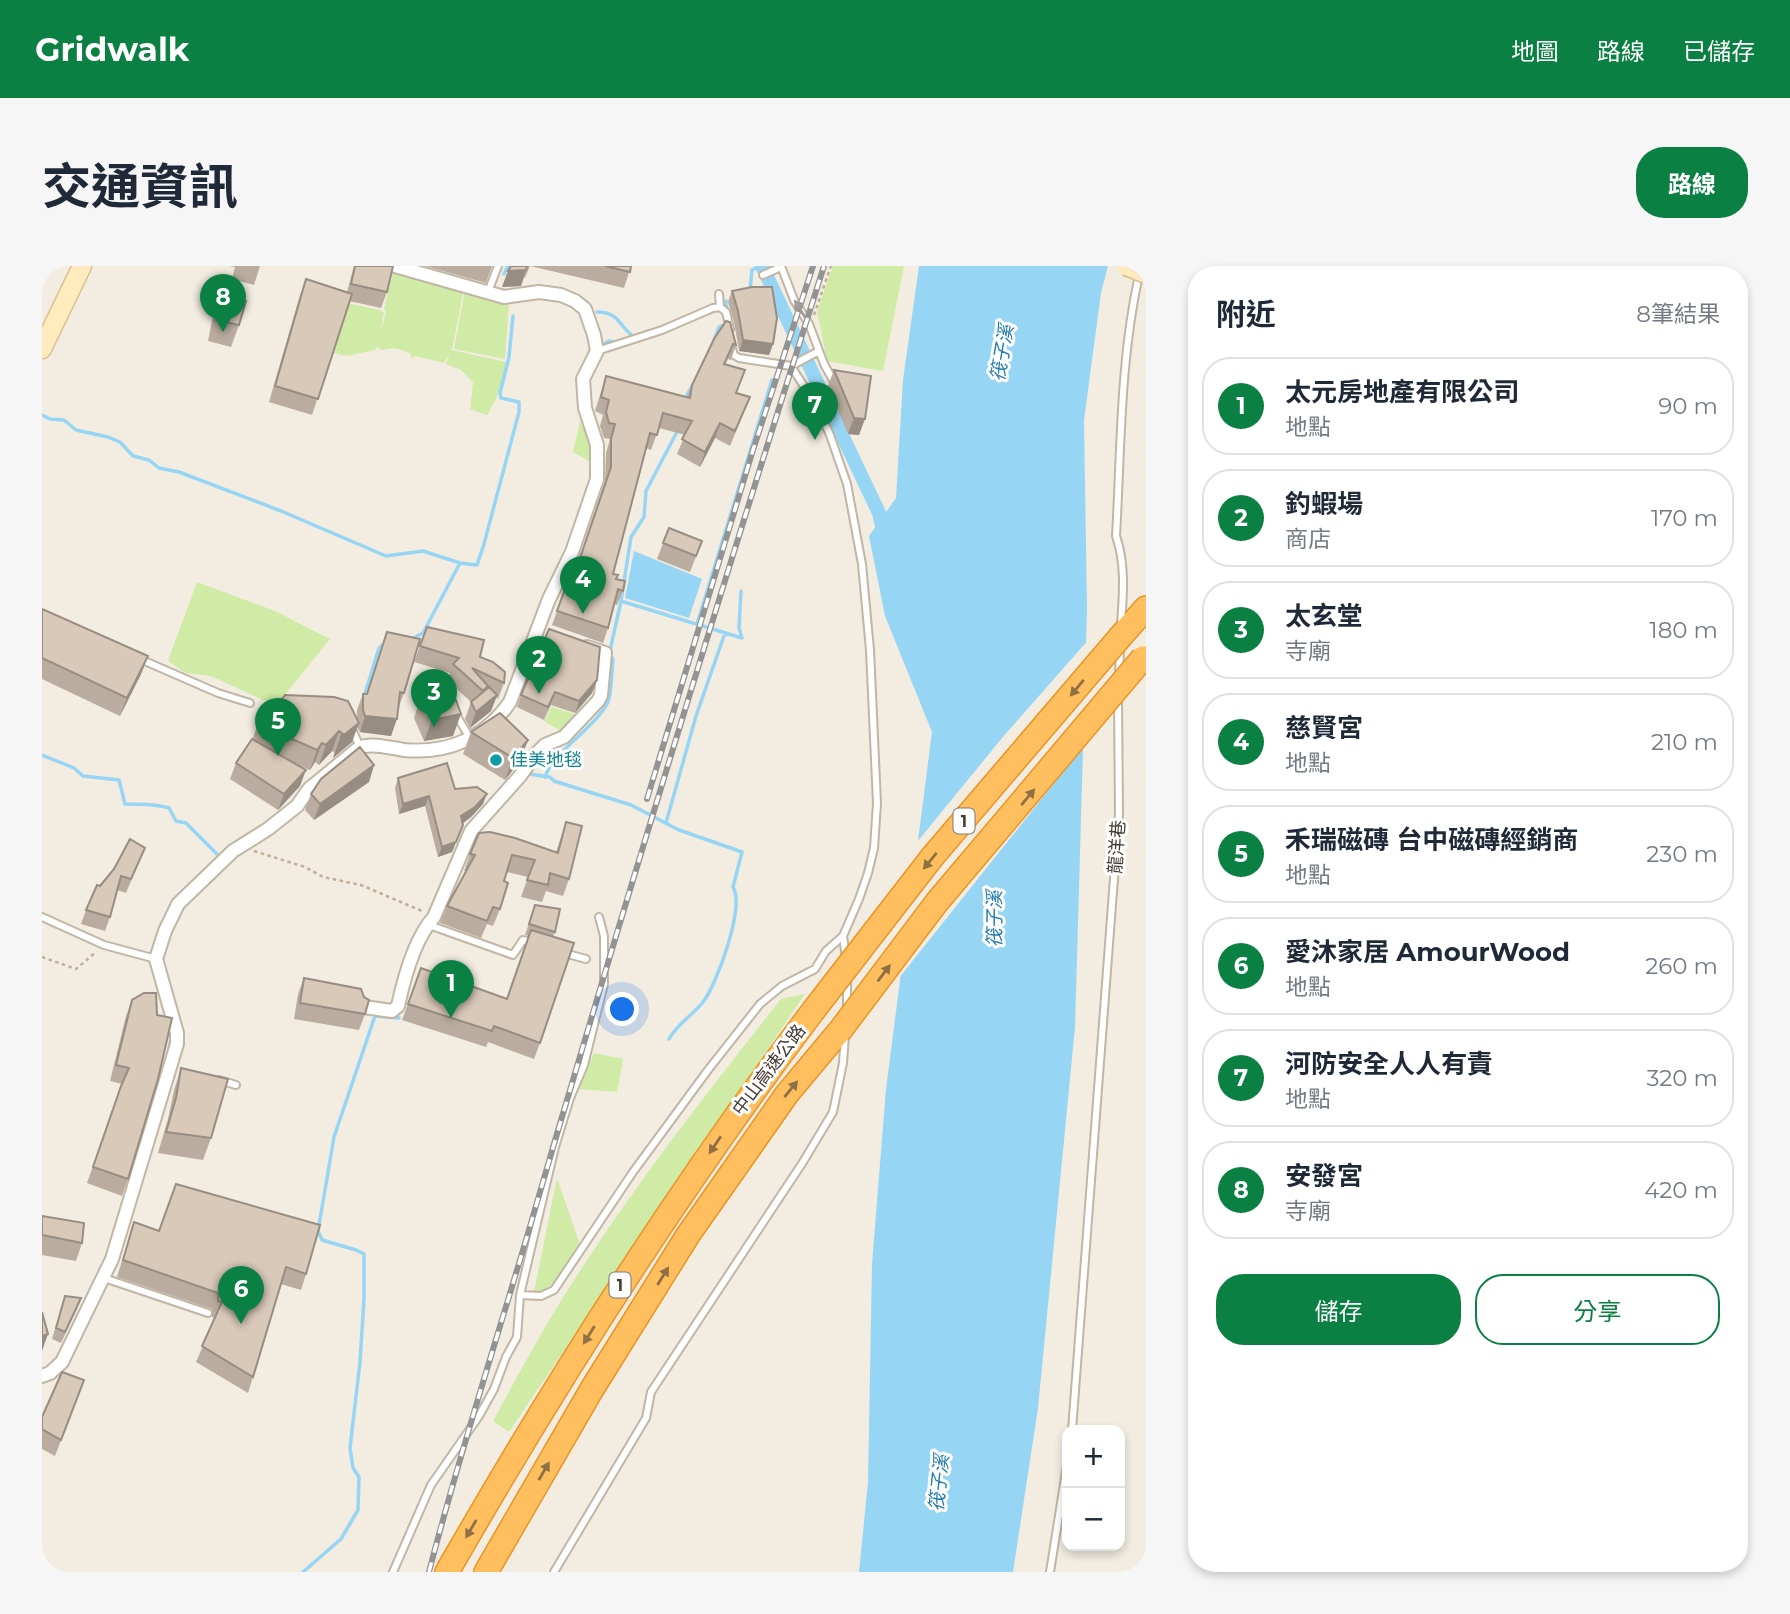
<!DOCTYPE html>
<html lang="zh-TW">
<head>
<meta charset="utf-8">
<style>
	body { margin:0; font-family:Montserrat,"Noto Sans TC",sans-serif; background:#f6f6f7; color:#1f2937 }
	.controls { position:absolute; right:21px; bottom:21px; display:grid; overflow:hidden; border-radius:14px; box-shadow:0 4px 10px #0003 }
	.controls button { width:63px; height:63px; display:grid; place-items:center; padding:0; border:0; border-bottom:2px solid #e0e1e3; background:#fff; color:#1f2937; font:35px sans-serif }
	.you { position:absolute; left:581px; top:744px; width:24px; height:24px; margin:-18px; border:5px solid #fff; border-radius:50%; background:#1a73e8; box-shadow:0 0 0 10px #1a73e833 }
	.badge { display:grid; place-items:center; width:46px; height:46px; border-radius:50%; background:#0b8043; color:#fff; font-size:23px; font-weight:700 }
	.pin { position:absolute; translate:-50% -58px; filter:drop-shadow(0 2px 4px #0008) }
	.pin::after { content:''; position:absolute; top:37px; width:24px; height:21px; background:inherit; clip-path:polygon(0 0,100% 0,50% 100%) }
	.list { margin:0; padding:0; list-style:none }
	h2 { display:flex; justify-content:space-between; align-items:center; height:91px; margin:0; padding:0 28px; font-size:30px }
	h2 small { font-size:23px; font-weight:400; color:#747a83 }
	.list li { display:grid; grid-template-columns:46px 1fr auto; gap:21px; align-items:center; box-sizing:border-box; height:98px; margin:0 14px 14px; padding:0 14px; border:2px solid #e0e1e3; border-radius:28px }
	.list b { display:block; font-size:26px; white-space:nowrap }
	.list p { margin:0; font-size:23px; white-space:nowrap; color:#747a83 }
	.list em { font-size:23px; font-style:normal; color:#747a83 }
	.actions { display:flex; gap:14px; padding:21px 28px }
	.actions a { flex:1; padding:16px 0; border:2px solid #0b8043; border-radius:28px; text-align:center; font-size:24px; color:#0b8043 }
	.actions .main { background:#0b8043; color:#fff }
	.map { position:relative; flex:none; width:1104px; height:1306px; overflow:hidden; border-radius:28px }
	header { display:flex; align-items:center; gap:42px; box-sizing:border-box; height:98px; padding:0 35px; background:#0b8043; color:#fff }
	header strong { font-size:33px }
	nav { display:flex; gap:38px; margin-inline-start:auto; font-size:24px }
	.intro { display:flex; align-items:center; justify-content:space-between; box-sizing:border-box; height:168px; padding:0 42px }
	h1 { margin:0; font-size:49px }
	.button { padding:18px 32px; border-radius:28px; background:#0b8043; color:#fff; font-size:24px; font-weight:700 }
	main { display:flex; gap:42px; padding:0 42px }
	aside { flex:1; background:#fff; border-radius:28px; box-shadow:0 4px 10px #0003 }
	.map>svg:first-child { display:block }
	.green { fill:#d0eba6 }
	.water { fill:#97d5f5 }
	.pier { fill:#f2ece1 }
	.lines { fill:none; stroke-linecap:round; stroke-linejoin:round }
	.stream { stroke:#97d5f5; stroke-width:3.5 }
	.canal { stroke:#97d5f5; stroke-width:14 }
	.lane-casing { stroke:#c1b6a6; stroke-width:10 }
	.street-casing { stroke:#c1b6a6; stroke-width:16 }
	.secondary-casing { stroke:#d9c08e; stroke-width:21 }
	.highway-casing { stroke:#e99424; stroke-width:26 }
	.path { stroke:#c1ae93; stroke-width:2.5; stroke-dasharray:3.5 3.5; stroke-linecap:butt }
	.lane { stroke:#fff; stroke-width:6 }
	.street { stroke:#fff; stroke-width:12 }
	.secondary { stroke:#ffebbe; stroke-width:18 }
	.highway { stroke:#ffbf5f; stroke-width:23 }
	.rail-casing { stroke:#939393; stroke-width:6 }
	.rail { stroke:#fff; stroke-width:3.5; stroke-dasharray:10; stroke-linecap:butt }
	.secondary-bridge-casing { stroke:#d9c08e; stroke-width:21; stroke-linecap:butt }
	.highway-bridge-casing { stroke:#e99424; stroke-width:26; stroke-linecap:butt }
	.secondary-bridge { stroke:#ffebbe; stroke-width:18 }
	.highway-bridge { stroke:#ffbf5f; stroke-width:23 }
	.wall { fill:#baad9f }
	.shaded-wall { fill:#978d82 }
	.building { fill:#d8c9b9; stroke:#978d82; stroke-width:2 }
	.oneway { fill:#a29d98 }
	.oneway2 { fill:#8f7044 }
	.culture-dot { fill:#0f9aa8; stroke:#fff; stroke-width:2.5 }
	.labels { text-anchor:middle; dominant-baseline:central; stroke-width:6; stroke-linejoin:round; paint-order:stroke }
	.shield { fill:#fff; stroke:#7c7670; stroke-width:2 }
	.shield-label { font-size:16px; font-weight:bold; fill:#443b32 }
	.culture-label { font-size:18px; fill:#0d838f; stroke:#fff; text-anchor:start }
	.street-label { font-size:18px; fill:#443b32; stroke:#fff }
	.water-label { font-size:19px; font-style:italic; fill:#237caf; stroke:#fff }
</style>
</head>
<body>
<header>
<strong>Gridwalk</strong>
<nav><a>地圖</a><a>路線</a><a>已儲存</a></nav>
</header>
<div class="intro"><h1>交通資訊</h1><a class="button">路線</a></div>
<main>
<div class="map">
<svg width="1104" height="1306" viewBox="0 0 1104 1306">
	<rect width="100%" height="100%" fill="#f2ece1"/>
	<path class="green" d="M791,0H862L841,105L785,95L775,46Z
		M352,3L422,22L410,84L464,96L456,129L445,149L428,143L431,116L419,104L404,98L408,87L402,97L373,90L370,93L368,87L353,82L340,84L334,81L333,84L305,90L292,87L305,37L338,44L342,47L338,67L344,47L342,42Z
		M423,24L467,36L463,93L412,83Z
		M538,155L548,176L552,198L531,186Z
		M155,316L233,345L288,373L234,440L169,410L144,407L126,395Z
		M510,441L545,452L527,470L502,455Z
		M763,728L467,1166L451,1155C474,1113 497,1070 522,1030C587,926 663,829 739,733Z
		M552,787L581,793L575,826L537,823Z
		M515,912L541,987C528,1004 517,1030 492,1026Z"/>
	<path class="water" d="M877,0H1066L1059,27L1042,154L1045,344L1033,761L996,1142L971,1306H817L826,1216L830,998L844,823L890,466L843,350L827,270L854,232L861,114Z
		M592,285L660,313L647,352L583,332Z"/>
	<path class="pier" d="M1048,372L1045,476L853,717L871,581L960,472Z"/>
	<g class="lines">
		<path class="stream" d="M462,8L466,0
			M708,24L710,4L718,0
			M684,35L685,47
			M555,46C578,46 577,61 592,71
			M671,77L677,61L685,58
			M559,80L567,75L574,76
			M643,133L651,118
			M0,149L8,153L22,154L34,164L66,171L78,176L91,190L107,194L117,202L137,206L239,245L344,290L381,285L418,297
			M636,164L604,225L602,251L589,271L579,335L700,372L697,362L699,325
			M655,358L730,114
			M370,373L381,367L418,297L435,299L442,278L477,146V136L459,132L458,127L467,91L471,50
			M322,431L337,382L343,377
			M0,489L32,502L41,510L77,514L83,538C101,539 109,537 127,542L134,555L144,557L178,591
			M487,508L508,511L512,515L589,539L637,564L700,586L691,621C703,641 675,718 661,736C650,750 636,757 627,773
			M503,511C511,486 554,461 566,436C569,432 570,401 571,393L567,389L579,335
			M624,557L654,450L683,367
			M109,695L118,728
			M126,789L129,772
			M261,1306L299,1273L316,1244L317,1211L311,1202L308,1182L318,1096L322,1033V988L314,984L280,974L276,965L292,871L333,750L357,752"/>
		<path class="canal" d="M720,0L837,247L843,272"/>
		<g class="lane-casing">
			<path id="lane" d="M739,0L752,34L767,58L782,98L792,116
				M721,9L739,1
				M446,26L456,0
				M677,28L678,41
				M689,80L692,89L697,92L749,100
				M555,85L620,64L671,42L678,41L684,46L688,63
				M749,100L777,85
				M1079,359C1081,329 1084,299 1074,270C1079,183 1078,94 1097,9
				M98,393L176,427L208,437
				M1077,408L1078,384
				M380,416L392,420L402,428
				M413,447L428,472
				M309,461L318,481
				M0,651L62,679L114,693
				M387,659L471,689L481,674L492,677
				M801,670L804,692
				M522,687L544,693
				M805,713V744
				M177,814L194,819
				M62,1012L166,1047
				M478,1029L499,1030L512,1024L591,906L666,804L718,738L740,720L773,703L784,685L801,670L817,633L826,607L832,582L835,537L828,384L820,298L805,218L788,169L774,139L749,100
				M1030,1164L1077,547L1076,433
				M351,1306L389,1219L437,1150L452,1123L464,1091L475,1071L478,1029L513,881L528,832L542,799L562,718V670L557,651
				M512,1306L604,1152L609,1126L761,896L791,846L801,797L803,769
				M1008,1306L1025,1199"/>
		</g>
		<g class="street-casing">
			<path id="street" d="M322,741L350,745L356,740C362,712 373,672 392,651L429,565L478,510L493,489L503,479L522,471L556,435L559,429L563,387L545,381
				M0,1110L8,1107L20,1096L70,993L135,778V767L114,693L123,665L136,638L191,585L226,563L255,540L267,523L318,481C333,477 348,482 362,484C406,488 443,472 468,436L507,333L530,286L555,213V179L543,142L541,113L555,85L552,69L543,43L533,35L519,29L497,26L462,31L353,0"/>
		</g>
		<g class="secondary-casing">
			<path id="secondary" d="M0,83L40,0"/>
		</g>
		<g class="highway-casing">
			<path id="highway" d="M1079,370L1104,342
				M405,1306C516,1112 636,924 771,745
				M444,1306L550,1123L646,969L745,828L800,762"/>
		</g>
		<path class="path" d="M772,49L789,0
			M212,585L263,601L281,611L319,619L380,645
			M0,691L34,703L54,686"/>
		<use href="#lane" class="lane"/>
		<use href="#street" class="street"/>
		<use href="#secondary" class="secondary"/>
		<use href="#highway" class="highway"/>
		<g class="rail-casing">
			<path id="rail" d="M605,533L711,184L771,0
				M387,1306C417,1189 455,1073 489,957C582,637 681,318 782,0"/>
		</g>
		<use href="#rail" class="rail"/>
		<g class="secondary-bridge-casing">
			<path id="secondary-bridge" d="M1084,0L1104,8"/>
		</g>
		<g class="highway-bridge-casing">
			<path id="highway-bridge" d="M771,745L891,590L1079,370
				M800,762L895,636L1101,392"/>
		</g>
		<use href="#secondary-bridge" class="secondary-bridge"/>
		<use href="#highway-bridge" class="highway-bridge"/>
	</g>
	<path class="wall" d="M187,0H218L212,19L190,13L193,1Z
		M312,0H351L345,26L339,42L307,35L270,149L227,136L258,29L264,13L305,26Z
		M383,0H450L444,17Z
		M469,0H589L582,22L488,0L483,12L482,11L479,20L460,21Z
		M690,25L731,78L727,89L697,85L692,56L686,36Z
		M179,29L197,59L189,81L166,75L171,50Z
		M672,73L694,79L689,94L686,93L683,98L694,127L708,131L688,180L673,172L658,201L635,188L643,169L617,162L609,184L604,182L571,308L581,325L575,339L572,338L566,362L561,377L510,359L527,312L537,293L563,215L564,187L568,173L562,172L558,160L561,149L553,145L564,110L645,131L650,119Z
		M792,104L829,110L817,169L806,168L786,120Z
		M627,262L660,275L648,306L615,293Z
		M0,343L106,390L99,408L78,450L0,413Z
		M385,361L438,391L462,417L456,433L454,432L449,445L428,462L423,453L429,436L405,414L408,407L372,396Z
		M345,366L362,427L356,443L349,470L318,466L315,461L310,476L291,492L293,487L290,485L277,499L273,496L268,504L249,496L258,520L236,544L188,513L194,497L210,474L216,458L231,446L315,453V444L321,428H325Z
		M555,414L550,427L533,447L509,439L502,454L475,441L479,429Z
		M379,430L411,470L382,475L372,452Z
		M429,466L478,495L463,514L421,488Z
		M332,499L327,516L272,554L263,544L269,528Z
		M356,512L413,523L441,538L429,551L421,557V559L410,586L396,591L383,540L357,548L353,522Z
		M524,556L527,613L521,630L504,625L500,636L479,631L486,611L465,606L462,615L458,643L451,660L445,658L439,672L398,657L405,640L424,605H422L428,588L514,586Z
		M103,582L84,627L75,624L68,651L63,665L39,658L44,644L58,620Z
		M493,639L513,666L511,671L498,777L492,793L446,776L444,781L360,754L379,702L465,733L487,670L483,669Z
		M262,712L323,748L317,764L252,753L256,728Z
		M90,734L86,913L80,930L45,917L80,818L68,815L84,750Z
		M139,802L169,872L161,894L116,887L126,853L132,824Z
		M0,950L40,977L34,995L0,989Z
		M92,956L117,965L264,1008L259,1024L239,1018L211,1111L206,1127L154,1096L173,1052L170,1051V1043L75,1011Z
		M23,1030L35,1043L19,1077L10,1073Z
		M42,1114L13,1190L0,1183V1151Z"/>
	<path class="shaded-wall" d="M484,4L479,20L460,21L466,5Z
		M701,74L731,78L727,89L697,85Z
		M812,152L823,153L817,169L806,168Z
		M678,157L673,172L658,201L663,186Z
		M106,390L99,408L78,450L85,432Z
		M555,414L550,427L533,447L537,435Z
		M455,429L449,445L428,462L434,446Z
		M419,448L411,470L382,475L390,454Z
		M323,450L355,453L349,470L318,466Z
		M317,457L310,476L291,492L298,472Z
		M297,465L290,485L277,499L284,479Z
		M486,474L478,495L463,514L471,492Z
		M280,477L273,496L268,504L275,484Z
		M332,499L327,516L272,554L278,538Z
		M264,504L258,520L236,544L242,528Z
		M445,528L441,538L429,551L416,561L419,550Z
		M387,530L383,540L357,548L361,538Z
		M421,559L410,586L396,591L400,581Z
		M6,1068L0,1085V1070Z"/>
	<path class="building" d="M313,0H351L345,26L309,18Z
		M469,0H485L484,4L466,5Z
		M563,0H589L588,6Z
		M264,13L310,28L276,133L233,120Z
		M710,21H730L735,52L731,78L701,74L696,45L690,25Z
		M179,29L204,35L197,59L174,54Z
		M684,55L688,56L694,79L691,78L682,98L703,104L694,127L708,131L693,165L678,157L663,186L640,173L650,155L621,147L615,169L608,167L571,308L576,309L574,313L583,315L581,325L576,323L566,362L515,345L527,312L538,292L569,201V173L573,158L567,157L564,146L567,134L559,131L564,110L648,132L650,119L672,73Z
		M792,104L829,110L823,153L812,152Z
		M627,262L660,275L654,290L621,277Z
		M0,343L106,390L85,432L0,392Z
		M385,361L442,374L438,391L451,396L463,406L462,417L430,402L446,420L441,425L411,398L417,392L378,380Z
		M507,363L558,381L555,414L537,435L513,426L506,441L479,429Z
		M345,366L378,373L362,427L358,426L355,453L323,450L321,444V428H325Z
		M408,418L419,448L390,454L379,430Z
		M447,421L455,429L434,446L429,436Z
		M243,429L292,431L306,435L317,457L298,472L301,468L297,465L284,479L280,477L275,484L216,458L228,444L231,446Z
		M458,447L486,474L471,492L429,466Z
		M210,473L264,504L242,528L194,497Z
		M318,481L332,499L278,538L269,528L279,513Z
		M405,497L413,523L435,521L445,528L433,541L419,550L421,559L414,576L400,581L387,530L361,538L356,512Z
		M524,556L540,560L527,613L508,607L506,619L485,614L493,594L470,589L462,615L466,617L458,643L451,641L445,655L405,640L433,589L428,588L437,567L448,566L473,572L516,587Z
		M88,573L103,582L89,613L79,610L68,651L44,644L55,619L58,620L72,603Z
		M493,639L518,643L513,666L487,658Z
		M489,664L532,677L498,777L452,760L450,765L366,738L379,702L465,733Z
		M262,712L319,723L322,731L327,734L323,748L258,737Z
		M102,727H114L115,749L130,752L116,813L86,913L51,901L79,820L87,802L74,799L90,734Z
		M139,802L186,813L169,872L124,866L134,832Z
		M134,918L278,959L264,1008L244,1001L211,1111L160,1080L180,1036L176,1035V1027L81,994L92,956L117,965Z
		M0,950L42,957L40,977L0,969Z
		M23,1030L39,1032L23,1066L14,1062Z
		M0,1046L6,1068L0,1070Z
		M20,1106L42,1114L19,1174L0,1163V1151Z"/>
	<defs><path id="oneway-solid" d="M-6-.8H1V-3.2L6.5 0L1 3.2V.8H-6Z" transform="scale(1.75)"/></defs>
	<use class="oneway" href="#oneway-solid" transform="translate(758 43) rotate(-121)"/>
	<g class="oneway2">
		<use href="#oneway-solid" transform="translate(1035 422) rotate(130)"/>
		<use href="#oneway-solid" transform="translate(986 531) rotate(-50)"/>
		<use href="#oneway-solid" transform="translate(888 595) rotate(129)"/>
		<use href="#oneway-solid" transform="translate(842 707) rotate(-53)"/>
		<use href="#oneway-solid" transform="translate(749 823) rotate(-51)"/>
		<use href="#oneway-solid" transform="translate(673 879) rotate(124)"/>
		<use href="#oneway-solid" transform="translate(621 1010) rotate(-58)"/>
		<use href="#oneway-solid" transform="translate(547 1069) rotate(122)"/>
		<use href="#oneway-solid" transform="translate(502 1205) rotate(-60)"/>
		<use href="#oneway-solid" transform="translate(429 1263) rotate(120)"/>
	</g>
	<circle class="culture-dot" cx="454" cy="494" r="7"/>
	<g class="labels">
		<g class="shield">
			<rect x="911.5" y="542.5" width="21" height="25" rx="5"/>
			<rect x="567.5" y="1006.5" width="21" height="25" rx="5"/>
		</g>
		<g class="shield-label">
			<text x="922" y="555">1</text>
			<text x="578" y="1019">1</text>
		</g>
		<g class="culture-label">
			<text x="468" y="494">佳美地毯</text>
		</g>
		<g class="street-label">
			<text transform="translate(1075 581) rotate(-86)">龍洋巷</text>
			<text transform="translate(727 804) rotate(-53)">中山高速公路</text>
		</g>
		<g class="water-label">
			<text transform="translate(960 87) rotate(-80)">筏子溪</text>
			<text transform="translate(952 653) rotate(-90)">筏子溪</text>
			<text transform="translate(897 1217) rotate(-84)">筏子溪</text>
		</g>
	</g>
</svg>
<div class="controls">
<button>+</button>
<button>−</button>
</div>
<div class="you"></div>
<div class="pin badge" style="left:409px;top:752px">1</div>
<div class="pin badge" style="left:497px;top:428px">2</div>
<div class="pin badge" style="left:392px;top:461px">3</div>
<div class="pin badge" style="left:541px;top:348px">4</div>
<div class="pin badge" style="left:236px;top:490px">5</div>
<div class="pin badge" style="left:199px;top:1058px">6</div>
<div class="pin badge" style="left:773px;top:174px">7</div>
<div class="pin badge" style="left:181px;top:66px">8</div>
</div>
<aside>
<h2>附近<small>8筆結果</small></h2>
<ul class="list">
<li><span class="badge">1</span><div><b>太元房地產有限公司</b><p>地點</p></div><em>90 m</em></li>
<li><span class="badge">2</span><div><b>釣蝦場</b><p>商店</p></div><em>170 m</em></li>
<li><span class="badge">3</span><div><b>太玄堂</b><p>寺廟</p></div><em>180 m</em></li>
<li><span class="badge">4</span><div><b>慈賢宮</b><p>地點</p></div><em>210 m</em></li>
<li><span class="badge">5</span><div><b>禾瑞磁磚 台中磁磚經銷商</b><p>地點</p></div><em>230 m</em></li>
<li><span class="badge">6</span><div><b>愛沐家居 AmourWood</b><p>地點</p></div><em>260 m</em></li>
<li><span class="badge">7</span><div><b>河防安全人人有責</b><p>地點</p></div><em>320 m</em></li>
<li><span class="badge">8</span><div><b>安發宮</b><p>寺廟</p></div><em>420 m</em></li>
</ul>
<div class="actions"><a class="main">儲存</a><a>分享</a></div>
</aside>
</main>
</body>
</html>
